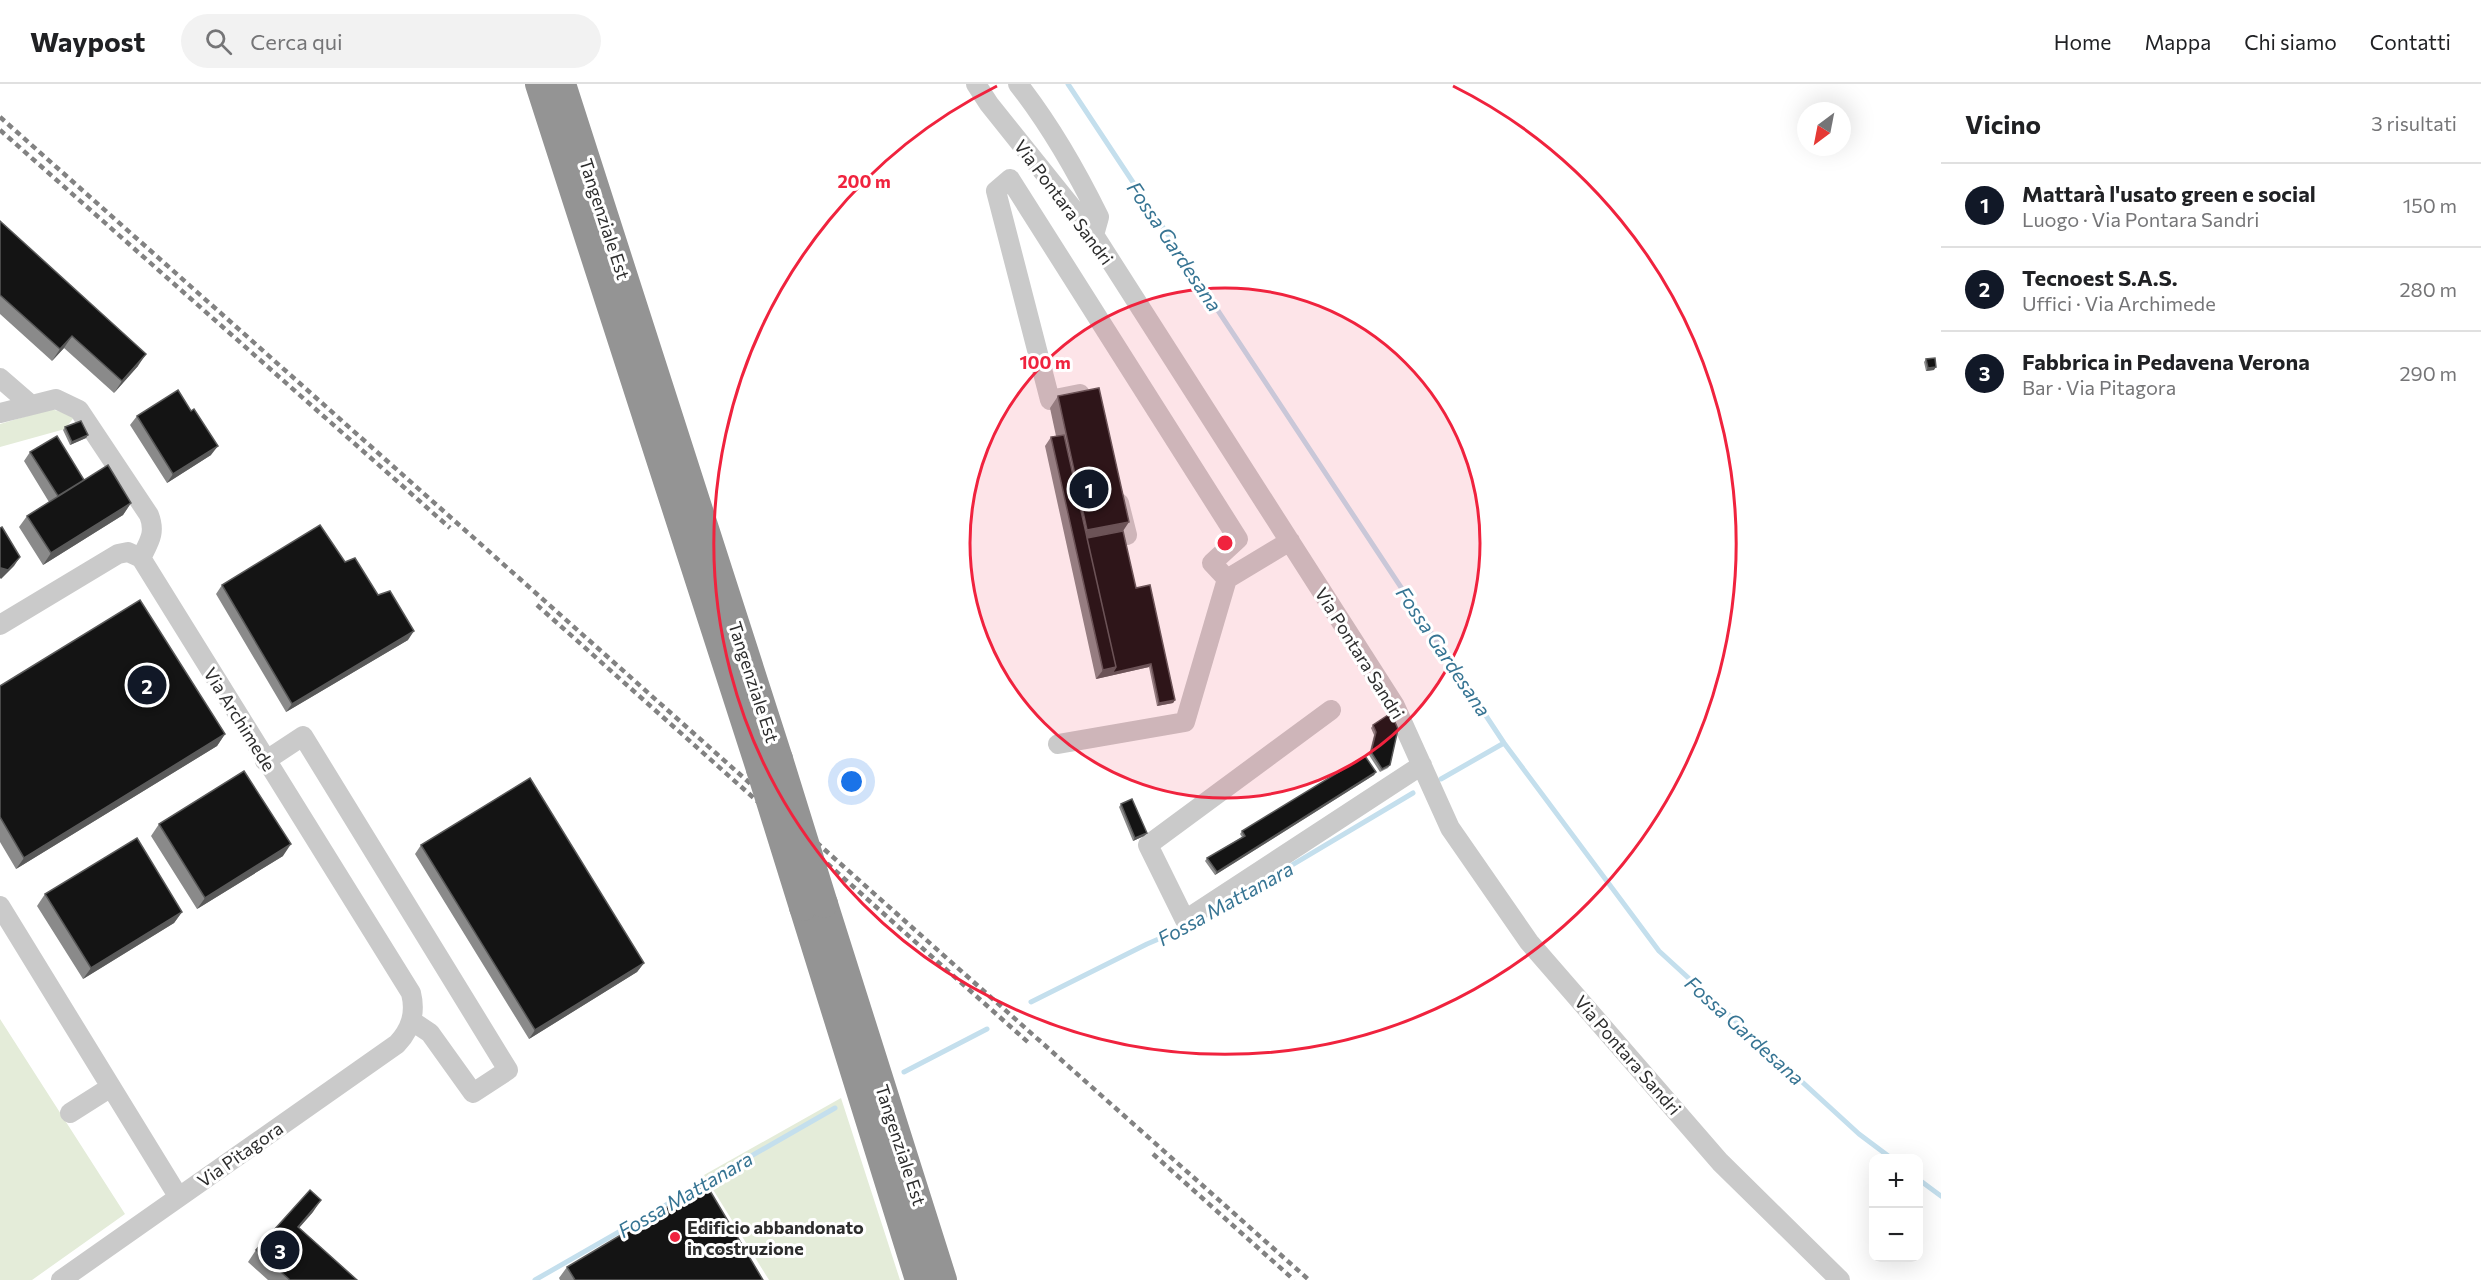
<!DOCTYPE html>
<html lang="it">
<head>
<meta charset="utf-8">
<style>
	body { margin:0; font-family:Commissioner,sans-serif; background:#f2f2f2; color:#202124 }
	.controls { position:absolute; right:18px; bottom:18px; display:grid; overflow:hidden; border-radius:12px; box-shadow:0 6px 24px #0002 }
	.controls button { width:54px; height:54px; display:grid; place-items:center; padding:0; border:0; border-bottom:2px solid #e0e0e0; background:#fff; color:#202124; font:30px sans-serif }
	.compass { position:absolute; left:1797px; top:18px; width:54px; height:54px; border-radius:50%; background:#fff; box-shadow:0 6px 24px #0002; rotate:212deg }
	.you { position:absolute; left:852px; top:698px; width:21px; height:21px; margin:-15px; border:4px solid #fff; border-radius:50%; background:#1a73e8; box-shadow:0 0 0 9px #1a73e833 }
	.badge { display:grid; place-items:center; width:39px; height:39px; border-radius:50%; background:#111827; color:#fff; font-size:20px; font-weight:700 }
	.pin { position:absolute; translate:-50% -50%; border:3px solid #fff; box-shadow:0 2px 6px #0006 }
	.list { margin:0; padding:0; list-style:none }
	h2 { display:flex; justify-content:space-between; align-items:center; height:78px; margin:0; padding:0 24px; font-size:26px }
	h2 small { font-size:20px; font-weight:400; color:#757577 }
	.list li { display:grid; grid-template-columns:39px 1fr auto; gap:18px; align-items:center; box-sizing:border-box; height:84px; padding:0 24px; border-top:2px solid #e0e0e0 }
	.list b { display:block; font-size:22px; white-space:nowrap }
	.list p { margin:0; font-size:20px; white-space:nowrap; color:#757577 }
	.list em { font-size:20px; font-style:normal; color:#757577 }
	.icon { flex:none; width:33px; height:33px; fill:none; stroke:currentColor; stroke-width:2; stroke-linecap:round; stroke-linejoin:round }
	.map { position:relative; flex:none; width:1941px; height:1196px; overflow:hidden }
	header { display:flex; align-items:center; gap:36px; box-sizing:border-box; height:84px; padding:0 30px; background:#fff; border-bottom:2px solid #e0e0e0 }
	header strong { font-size:28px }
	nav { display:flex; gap:33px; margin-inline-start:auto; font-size:21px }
	.search { width:420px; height:54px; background:#f2f2f2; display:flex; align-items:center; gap:15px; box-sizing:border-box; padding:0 21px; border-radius:33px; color:#757577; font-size:22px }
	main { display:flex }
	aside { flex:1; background:#fff }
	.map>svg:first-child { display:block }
	.green { fill:#e4ecd9 }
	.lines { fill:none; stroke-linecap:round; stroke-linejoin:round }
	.stream { stroke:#c4dfed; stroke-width:5 }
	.minor { stroke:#cacaca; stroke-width:20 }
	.highway { stroke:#949494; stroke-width:28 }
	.rail { stroke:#828282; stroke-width:4.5; stroke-dasharray:6 4.5; stroke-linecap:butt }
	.highway-bridge { stroke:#949494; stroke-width:28 }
	.wall { fill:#8a8a8a }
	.shaded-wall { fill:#5a5a5a }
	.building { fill:#141414; stroke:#5a5a5a; stroke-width:1.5 }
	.ring { fill:none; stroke:#f0233e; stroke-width:3 }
	.poi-dot { fill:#f0233e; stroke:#fff; stroke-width:2 }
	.labels { text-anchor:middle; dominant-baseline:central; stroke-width:6; stroke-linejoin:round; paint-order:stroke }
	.street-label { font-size:18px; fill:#2d2d2d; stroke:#fff }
	.poi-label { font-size:18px; font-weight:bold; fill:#2d2d2d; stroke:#fff; text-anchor:start }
	.water-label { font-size:20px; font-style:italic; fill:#367493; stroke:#fff }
	.centre { fill:#f0233e; stroke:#fff; stroke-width:3 }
	.ring-label { font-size:18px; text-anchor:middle; font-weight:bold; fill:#f0233e; stroke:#fff; stroke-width:6; stroke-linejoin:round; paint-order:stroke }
</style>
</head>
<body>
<header>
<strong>Waypost</strong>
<div class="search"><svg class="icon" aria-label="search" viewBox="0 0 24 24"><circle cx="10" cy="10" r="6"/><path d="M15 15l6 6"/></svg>Cerca qui</div>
<nav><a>Home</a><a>Mappa</a><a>Chi siamo</a><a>Contatti</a></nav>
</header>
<main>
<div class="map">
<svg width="1941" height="1196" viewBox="0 0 1941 1196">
	<rect width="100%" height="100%" fill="#fff"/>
	<path class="green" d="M51,325L75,332L65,345L0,363V340Z
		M0,935L125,1130L32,1196H0Z
		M841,1014L900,1196H769L704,1091Z"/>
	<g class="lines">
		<path class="stream" d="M1068,0L1504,659L1659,867L1859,1050L1891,1074
			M1441,695L1504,659
			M1230,818L1413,709
			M1031,918L1147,860L1189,842
			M904,988L987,945
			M1918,1095L1941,1112
			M535,1196L835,1024"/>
		<path class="minor" d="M976,0L989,20L1094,151L1395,622L1450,744L1529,858L1720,1078L1840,1196
			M1018,0C1050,41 1076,86 1099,133L1094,151
			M0,294L30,320
			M1080,310L1050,316L996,107L1010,95L1238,455L1212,479L1227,495
			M0,329L56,315L79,326L149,431C156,449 149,458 141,474
			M1119,419L1127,451
			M0,541L118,470L128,468L141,474L411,909C416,929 411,945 397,960L61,1196
			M1331,626L1148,761L1185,836L1422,681
			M1058,660L1185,638L1227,495L1290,457
			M265,677L303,652L508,986L473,1009L430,949L412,937
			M0,822L178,1112
			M70,1029L111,1003"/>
		<path class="highway" d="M539,0L760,685
			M562,0L779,675
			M824,820L943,1196
			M803,823L919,1196"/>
		<path class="rail" d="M0,33L1309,1196
			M0,46L450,444
			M537,521L1030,960
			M1153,1070L1294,1196"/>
		<path class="highway-bridge" d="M779,675L824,820
			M760,685L803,823"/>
	</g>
	<path class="wall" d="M0,137L138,282L114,309L64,264L52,277L0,230Z
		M1926,275L1934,286L1926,287L1924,278Z
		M1058,312L1123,447L1136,504L1175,616L1173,619L1157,622L1149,583L1096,595L1045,362L1051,353L1056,352L1050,324Z
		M137,332L211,371L167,399L130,341Z
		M65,343L88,351L86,354L70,361L63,346Z
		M30,368L131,419L123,431L43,481L19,443L27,432L49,418L24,377Z
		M345,478L408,556L286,628L216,510L222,501Z
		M0,602L225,650L217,662L16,785L0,758Z
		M1373,641L1390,681L1388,684L1380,688L1369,671L1374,651L1371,644Z
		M1376,688L1374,691L1215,791L1205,777L1207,774L1242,753L1240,750L1242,747Z
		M1121,720L1147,749L1144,752L1133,757L1119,723Z
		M159,740L283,772L197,825L151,752Z
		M421,761L644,879L637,888L529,955L415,770Z
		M45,810L182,828L174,839L83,895L37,822Z
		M313,1128L299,1144L357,1196H268L248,1178L256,1166Z
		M567,1183L763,1196H560L559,1194Z"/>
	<path class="shaded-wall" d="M72,252L64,264L52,277L60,265Z
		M146,270L138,282L114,309L122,297Z
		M1936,283L1934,286L1926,287L1928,284Z
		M88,351L86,354L70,361L72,358Z
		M218,362L211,371L167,399L173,390Z
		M131,419L123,431L43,481L51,469Z
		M1129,438L1121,450L1081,455L1087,446Z
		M20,473L14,482L1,495L0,494V484Z
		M414,547L408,556L286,628L292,620Z
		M1151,580L1149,583L1096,595L1103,586L1116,583Z
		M1175,616L1173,619L1157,622L1159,619Z
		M225,650L217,662L16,785L24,774Z
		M1376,688L1374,691L1215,791L1217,788Z
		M1147,749L1144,752L1133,757L1135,754Z
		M291,760L283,772L197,825L205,814Z
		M182,828L174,839L83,895L91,884Z
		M644,879L637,888L529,955L535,946Z
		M321,1116L313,1128L289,1155L298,1143Z"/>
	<path class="building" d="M0,137L146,270L122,297L72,252L60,265L0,211Z
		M1935,274L1936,283L1928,284L1926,275Z
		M1099,304L1129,438L1087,446L1058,312Z
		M178,306L191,327L194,325L218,362L173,390L137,332Z
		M81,337L88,351L72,358L65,343Z
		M1064,351L1116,583L1103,586L1051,353Z
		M57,352L84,396L58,412L30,368Z
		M108,381L131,419L51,469L27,432Z
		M320,441L345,478L355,474L378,511L390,507L414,547L292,620L222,501Z
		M2,443L20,473L8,486L1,484H0V444Z
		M1123,447L1136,504L1150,501L1175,616L1159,619L1151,580L1112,589L1116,583L1087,454Z
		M140,516L225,650L24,774L0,733V602Z
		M1391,629L1398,645L1390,681L1382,685L1371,668L1376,648L1373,641Z
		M1365,672L1376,688L1217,788L1207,774L1245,752L1242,747Z
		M244,687L291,760L205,814L159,740Z
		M530,694L644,879L535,946L421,761Z
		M1132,715L1147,749L1135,754L1121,720Z
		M137,754L182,828L91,884L45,810Z
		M706,1100L763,1196H575L567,1183Z
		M310,1106L321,1116L298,1143L357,1196H290L256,1166Z"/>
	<circle cx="1225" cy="459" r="255" fill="#f0233e" fill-opacity=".12"/>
	<g class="ring">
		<circle cx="1225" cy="459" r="255"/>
		<path d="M1453 2A511 511 0 1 1 997 2"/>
	</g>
	<circle class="poi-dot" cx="675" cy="1153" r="6"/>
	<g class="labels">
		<g class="street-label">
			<text transform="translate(1064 118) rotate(53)">Via Pontara Sandri</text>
			<text transform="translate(605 135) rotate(72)">Tangenziale Est</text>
			<text transform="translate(1360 569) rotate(58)">Via Pontara Sandri</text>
			<text transform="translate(754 598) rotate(72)">Tangenziale Est</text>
			<text transform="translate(240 635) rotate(58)">Via Archimede</text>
			<text transform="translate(1628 971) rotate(49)">Via Pontara Sandri</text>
			<text transform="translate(901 1061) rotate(72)">Tangenziale Est</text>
			<text transform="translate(240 1070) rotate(-35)">Via Pitagora</text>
		</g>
		<g class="poi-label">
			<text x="687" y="1143">Edificio abbandonato<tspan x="687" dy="21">in costruzione</tspan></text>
		</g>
		<g class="water-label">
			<text transform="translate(1175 162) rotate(56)">Fossa Gardesana</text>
			<text transform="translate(1444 567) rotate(56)">Fossa Gardesana</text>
			<text transform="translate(1225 819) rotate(-29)">Fossa Mattanara</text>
			<text transform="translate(1745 946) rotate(42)">Fossa Gardesana</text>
			<text transform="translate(685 1110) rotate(-30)">Fossa Mattanara</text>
		</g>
	</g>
	<circle cx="1225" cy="459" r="9" class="centre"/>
	<g class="ring-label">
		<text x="864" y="104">200 m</text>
		<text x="1045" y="285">100 m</text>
	</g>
</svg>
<div class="controls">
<button>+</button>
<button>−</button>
</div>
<svg class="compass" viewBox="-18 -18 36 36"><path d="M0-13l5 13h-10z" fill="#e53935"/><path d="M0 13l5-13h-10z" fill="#757577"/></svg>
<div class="you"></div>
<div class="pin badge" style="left:1089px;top:405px">1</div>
<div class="pin badge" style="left:147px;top:601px">2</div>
<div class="pin badge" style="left:280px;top:1166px">3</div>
</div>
<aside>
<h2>Vicino<small>3 risultati</small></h2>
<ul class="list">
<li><span class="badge">1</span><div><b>Mattarà l'usato green e social</b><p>Luogo · Via Pontara Sandri</p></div><em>150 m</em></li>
<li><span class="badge">2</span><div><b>Tecnoest S.A.S.</b><p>Uffici · Via Archimede</p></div><em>280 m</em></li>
<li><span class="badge">3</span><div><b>Fabbrica in Pedavena Verona</b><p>Bar · Via Pitagora</p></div><em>290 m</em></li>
</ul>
</aside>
</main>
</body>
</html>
